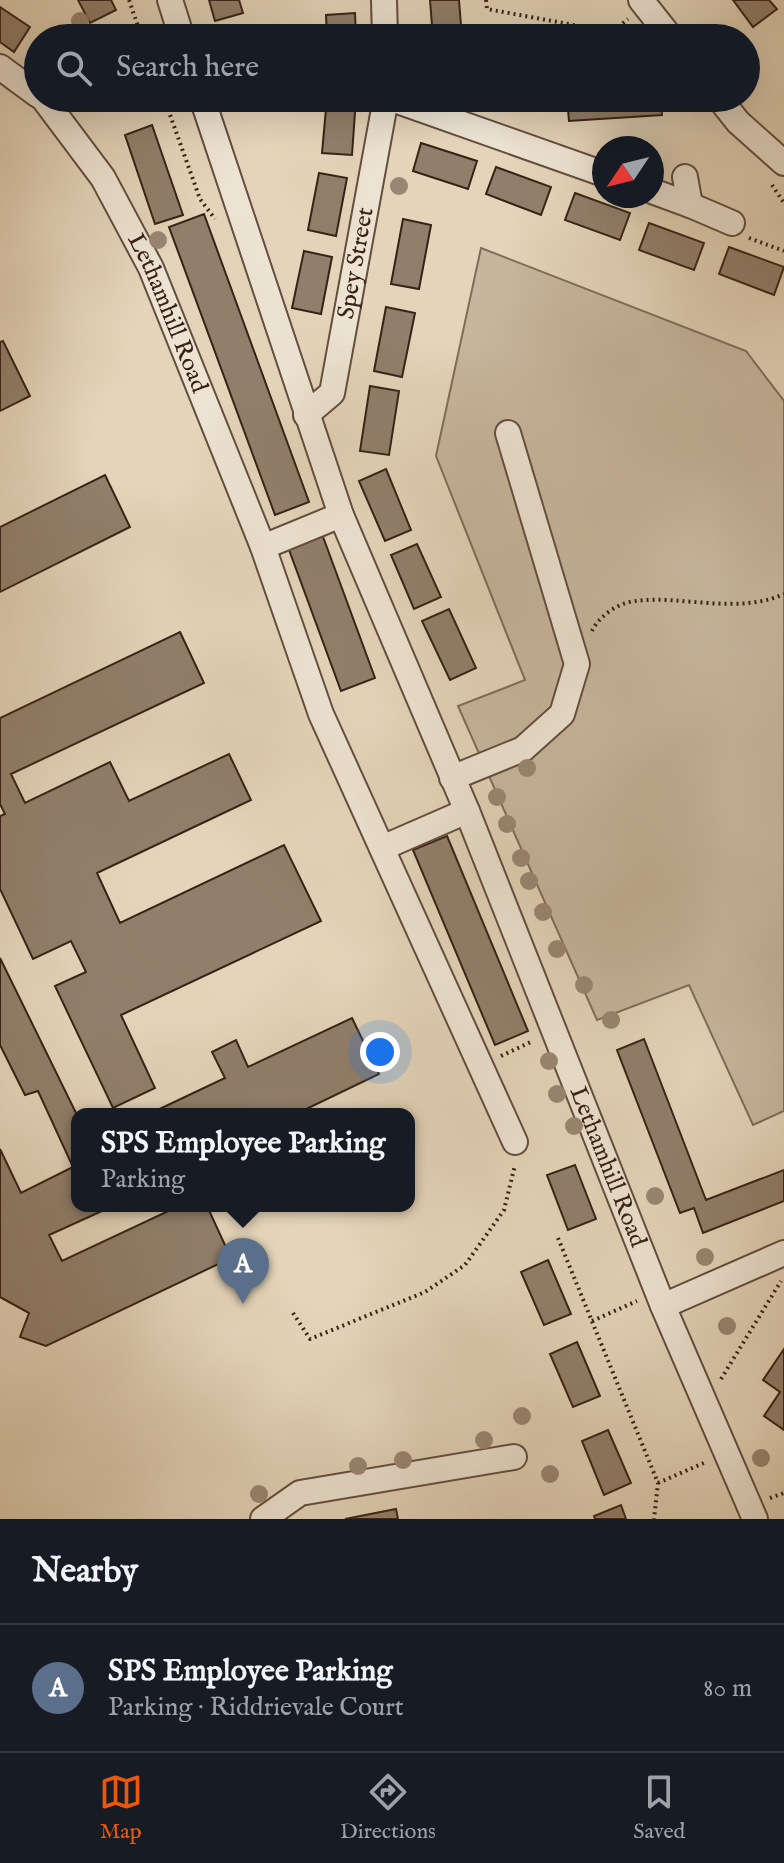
<!DOCTYPE html>
<html lang="en">
<head>
<meta charset="utf-8">
<style>
	body { margin:0; font-family:"IM FELL English",serif; background:#20242c; color:#f1f3f6 }
	.compass { position:absolute; left:592px; top:136px; width:72px; height:72px; border-radius:50%; background:#171b24; box-shadow:0 8px 32px #0002; rotate:235deg }
	.you { position:absolute; left:380px; top:1052px; width:28px; height:28px; margin:-20px; border:6px solid #fff; border-radius:50%; background:#1a73e8; box-shadow:0 0 0 12px #1a73e833 }
	.badge { display:grid; place-items:center; width:52px; height:52px; border-radius:50%; background:#ea580c; color:#fff; font-size:26px; font-weight:700 }
	.pin { position:absolute; translate:-50% -66px; filter:drop-shadow(0 2px 4px #0008) }
	.pin::after { content:''; position:absolute; top:42px; width:28px; height:24px; background:inherit; clip-path:polygon(0 0,100% 0,50% 100%) }
	.popup { position:absolute; left:71px; top:1108px; width:344px; height:104px; box-sizing:border-box; display:grid; place-content:center; border-radius:16px; background:#171b24; filter:drop-shadow(0 2px 6px #0005); font-size:26px; white-space:nowrap; color:#9ea1a6 }
	.popup b { font-size:30px; color:#f1f3f6 }
	.popup::after { content:''; position:absolute; left:50%; top:100%; margin-left:-16px; border:16px solid transparent; border-top-color:#171b24 }
	.list { margin:0; padding:0; list-style:none }
	h2 { display:flex; justify-content:space-between; align-items:center; height:104px; margin:0; padding:0 32px; font-size:34px }
	h2 small { font-size:26px; font-weight:400; color:#9ea1a6 }
	.list li { display:grid; grid-template-columns:52px 1fr auto; gap:24px; align-items:center; box-sizing:border-box; height:128px; padding:0 32px; border-top:2px solid #363941 }
	.list b { display:block; font-size:30px; white-space:nowrap }
	.list p { margin:0; font-size:26px; white-space:nowrap; color:#9ea1a6 }
	.list em { font-size:26px; font-style:normal; color:#9ea1a6 }
	.icon { flex:none; width:44px; height:44px; fill:none; stroke:currentColor; stroke-width:2; stroke-linecap:round; stroke-linejoin:round }
	.map { position:relative; flex:none; width:784px; height:1519px; overflow:hidden }
	.search { position:absolute; background:#171b24; box-shadow:0 8px 32px #0002; left:24px; right:24px; top:24px; height:88px; display:flex; align-items:center; gap:20px; box-sizing:border-box; padding:0 28px; border-radius:44px; color:#9ea1a6; font-size:30px }
	.sheet { height:232px; background:#171b24 }
	nav { display:flex; justify-content:space-around; align-items:center; box-sizing:border-box; height:112px; border-top:2px solid #363941; background:#171b24; font-size:22px; color:#9ea1a6 }
	nav a { display:grid; justify-items:center; gap:4px }
	nav .on { color:#ea580c }
	.map>svg:first-child { display:block }
	.green { fill:#c7b69d; stroke:#806c5a; stroke-width:2 }
	.building { fill:#917f6b; stroke:#382216; stroke-width:2 }
	.lines { fill:none; stroke-linecap:round; stroke-linejoin:round }
	.minor-casing { stroke:#634e3f; stroke-width:28 }
	.path { stroke:#382216; stroke-width:4; stroke-dasharray:2 4; stroke-linecap:butt }
	.minor { stroke:#ede3d2; stroke-width:24 }
	.tree { fill:#998672 }
	.labels { text-anchor:middle; dominant-baseline:central; stroke-width:6; stroke-linejoin:round; paint-order:stroke }
	.street-label { font-size:24px; fill:#382216; stroke:#ede3d2 }
</style>
</head>
<body>
<div class="map">
<svg width="784" height="1519" viewBox="0 0 784 1519">
	<rect width="100%" height="100%" fill="#e4d4b9"/>
	<filter id="stains"><feTurbulence type="fractalNoise" baseFrequency=".0025" numOctaves="4"/><feColorMatrix values="0 0 0 0 .2 0 0 0 0 .09 0 0 0 0 .02 0 0 0 .5 -.17"/></filter>
	<radialGradient id="worn" r=".72"><stop offset=".6" stop-color="#630" stop-opacity="0"/><stop offset="1" stop-color="#630" stop-opacity=".3"/></radialGradient>
	<path class="green" d="M481,248L746,351L784,401V1111L753,1125L689,985L597,1020L458,706L525,680L436,456Z"/>
	<path class="building" d="M78,0H111L116,10L90,23Z
		M209,0H239L243,13L215,21Z
		M430,0H459L462,38H433Z
		M733,0H769L777,9L753,27Z
		M0,7L30,27L14,52L0,42Z
		M355,13L356,38H327L326,15Z
		M327,98H356L352,155L322,153Z
		M567,98H661L662,115L569,121Z
		M152,125L183,215L155,224L125,135Z
		M421,143L477,161L468,189L413,171Z
		M496,167L551,187L541,215L486,194Z
		M319,173L347,178L336,236L308,230Z
		M575,193L630,213L620,240L565,220Z
		M204,214L309,502L275,515L169,227Z
		M403,219L431,225L419,289L391,284Z
		M649,223L704,243L694,270L639,250Z
		M729,247L784,267L774,295L719,274Z
		M304,251L332,257L321,314L292,308Z
		M386,307L415,313L402,377L374,371Z
		M3,341L30,396L0,411V342Z
		M370,386L399,391L389,455L360,451Z
		M386,469L411,530L385,541L359,481Z
		M105,475L130,527L0,592V527Z
		M322,534L375,678L341,691L288,547Z
		M417,544L441,597L414,609L391,555Z
		M449,609L476,668L450,680L422,621Z
		M180,632L204,683L11,774L25,803L110,762L129,801L229,754L251,800L97,873L120,923L284,845L321,921L121,1015L155,1088L113,1108L55,986L86,972L71,941L33,959L0,889V816L5,814L0,804V718Z
		M447,836L528,1031L495,1045L413,850Z
		M0,958L77,1115V1206H113L49,1235L62,1261L179,1206H207L231,1258L46,1346L20,1337L29,1313L0,1297V1149L21,1193L73,1167L38,1091L25,1095L0,1045Z
		M352,1018L379,1074L296,1114H149L225,1078L212,1052L236,1040L248,1067Z
		M644,1039L706,1200L784,1170V1201L703,1233L694,1208L680,1213L617,1050Z
		M575,1165L596,1219L568,1230L547,1175Z
		M548,1260L571,1314L544,1325L521,1272Z
		M577,1342L600,1396L573,1407L550,1354Z
		M784,1349V1430L764,1416L780,1392L763,1380Z
		M608,1430L631,1483L604,1495L582,1441Z
		M621,1505L626,1519H595L594,1516Z
		M396,1509L398,1519H345Z"/>
	<g class="lines">
		<g class="minor-casing">
			<g id="minor">
				<path d="M170,0L182,38"/>
				<path d="M384,0L385,38"/>
				<path d="M641,0L671,38"/>
				<path d="M0,67L38,95"/>
				<path id="s1" d="M43,98L103,178L151,268L263,547L321,714L515,1142"/>
				<path id="s2" d="M202,98L341,515L467,811L663,1306L755,1519"/>
				<path d="M389,98L604,174"/>
				<path d="M719,98L738,122L784,163"/>
				<path d="M652,191L690,205L685,177"/>
				<path d="M690,205L732,223"/>
				<path id="s3" d="M306,415L332,393L386,98"/>
				<path d="M263,547L341,515"/>
				<path d="M452,778L523,749L562,714L577,664L508,433"/>
				<path d="M382,848L467,811"/>
				<path d="M663,1306L784,1253"/>
				<path d="M263,1519L300,1493L514,1457"/>
			</g>
		</g>
		<path class="path" d="M129,0L142,38
			M486,0L487,9L612,32L628,19
			M164,98L200,199L215,219
			M772,185L784,203
			M749,238L784,251
			M592,631C599,616 619,602 636,601C682,595 738,615 784,594
			M501,1056L533,1041
			M558,1238L658,1483L654,1519
			M293,1313L310,1339L425,1292L465,1265L504,1210L515,1165
			M592,1321L637,1301
			M721,1379L781,1281
			M658,1483L706,1462
			M770,1498L784,1493"/>
		<use href="#minor" class="minor"/>
	</g>
	<g class="tree">
		<circle cx="80" cy="21" r="9"/>
		<circle cx="399" cy="186" r="9"/>
		<circle cx="158" cy="240" r="9"/>
		<circle cx="527" cy="768" r="9"/>
		<circle cx="497" cy="797" r="9"/>
		<circle cx="507" cy="824" r="9"/>
		<circle cx="521" cy="858" r="9"/>
		<circle cx="529" cy="881" r="9"/>
		<circle cx="543" cy="912" r="9"/>
		<circle cx="557" cy="949" r="9"/>
		<circle cx="584" cy="985" r="9"/>
		<circle cx="611" cy="1020" r="9"/>
		<circle cx="549" cy="1061" r="9"/>
		<circle cx="557" cy="1094" r="9"/>
		<circle cx="574" cy="1126" r="9"/>
		<circle cx="655" cy="1196" r="9"/>
		<circle cx="705" cy="1257" r="9"/>
		<circle cx="727" cy="1326" r="9"/>
		<circle cx="522" cy="1416" r="9"/>
		<circle cx="484" cy="1440" r="9"/>
		<circle cx="761" cy="1458" r="9"/>
		<circle cx="403" cy="1460" r="9"/>
		<circle cx="358" cy="1466" r="9"/>
		<circle cx="550" cy="1474" r="9"/>
		<circle cx="259" cy="1494" r="9"/>
	</g>
	<g class="labels">
		<g class="street-label">
			<text stroke="none"><textPath href="#s3" startOffset="166">Spey Street</textPath></text>
			<text stroke="none"><textPath href="#s1" startOffset="250">Lethamhill Road</textPath></text>
			<text stroke="none"><textPath href="#s2" startOffset="1144">Lethamhill Road</textPath></text>
		</g>
	</g>
	<rect width="100%" height="100%" filter="url(#stains)"/>
	<rect width="100%" height="100%" fill="url(#worn)"/>
</svg>
<svg class="compass" viewBox="-18 -18 36 36"><path d="M0-13l5 13h-10z" fill="#e53935"/><path d="M0 13l5-13h-10z" fill="#9ea1a6"/></svg>
<div class="you"></div>
<div class="pin badge" style="left:243px;top:1304px;background:#5c6f8a">A</div>
<div class="popup"><b>SPS Employee Parking</b>Parking</div>
<div class="search"><svg class="icon" aria-label="search" viewBox="0 0 24 24"><circle cx="10" cy="10" r="6"/><path d="M15 15l6 6"/></svg>Search here</div>
</div>
<section class="sheet">
<h2>Nearby<small></small></h2>
<ul class="list">
<li><span class="badge" style="background:#5c6f8a">A</span><div><b>SPS Employee Parking</b><p>Parking · Riddrievale Court</p></div><em>80 m</em></li>
</ul>
</section>
<nav>
<a class="on"><svg class="icon" aria-label="map" viewBox="0 0 24 24"><path d="M3 6l6-2 6 2 6-2v14l-6 2-6-2-6 2zM9 4v14M15 6v14"/></svg>Map</a>
<a><svg class="icon" aria-label="directions" viewBox="0 0 24 24"><path d="M12 3l9 9-9 9-9-9zM9 14v-3h6M13 9l2 2-2 2"/></svg>Directions</a>
<a><svg class="icon" aria-label="saved" viewBox="0 0 24 24"><path d="M7 4h10v16l-5-4-5 4z"/></svg>Saved</a>
</nav>
</body>
</html>
